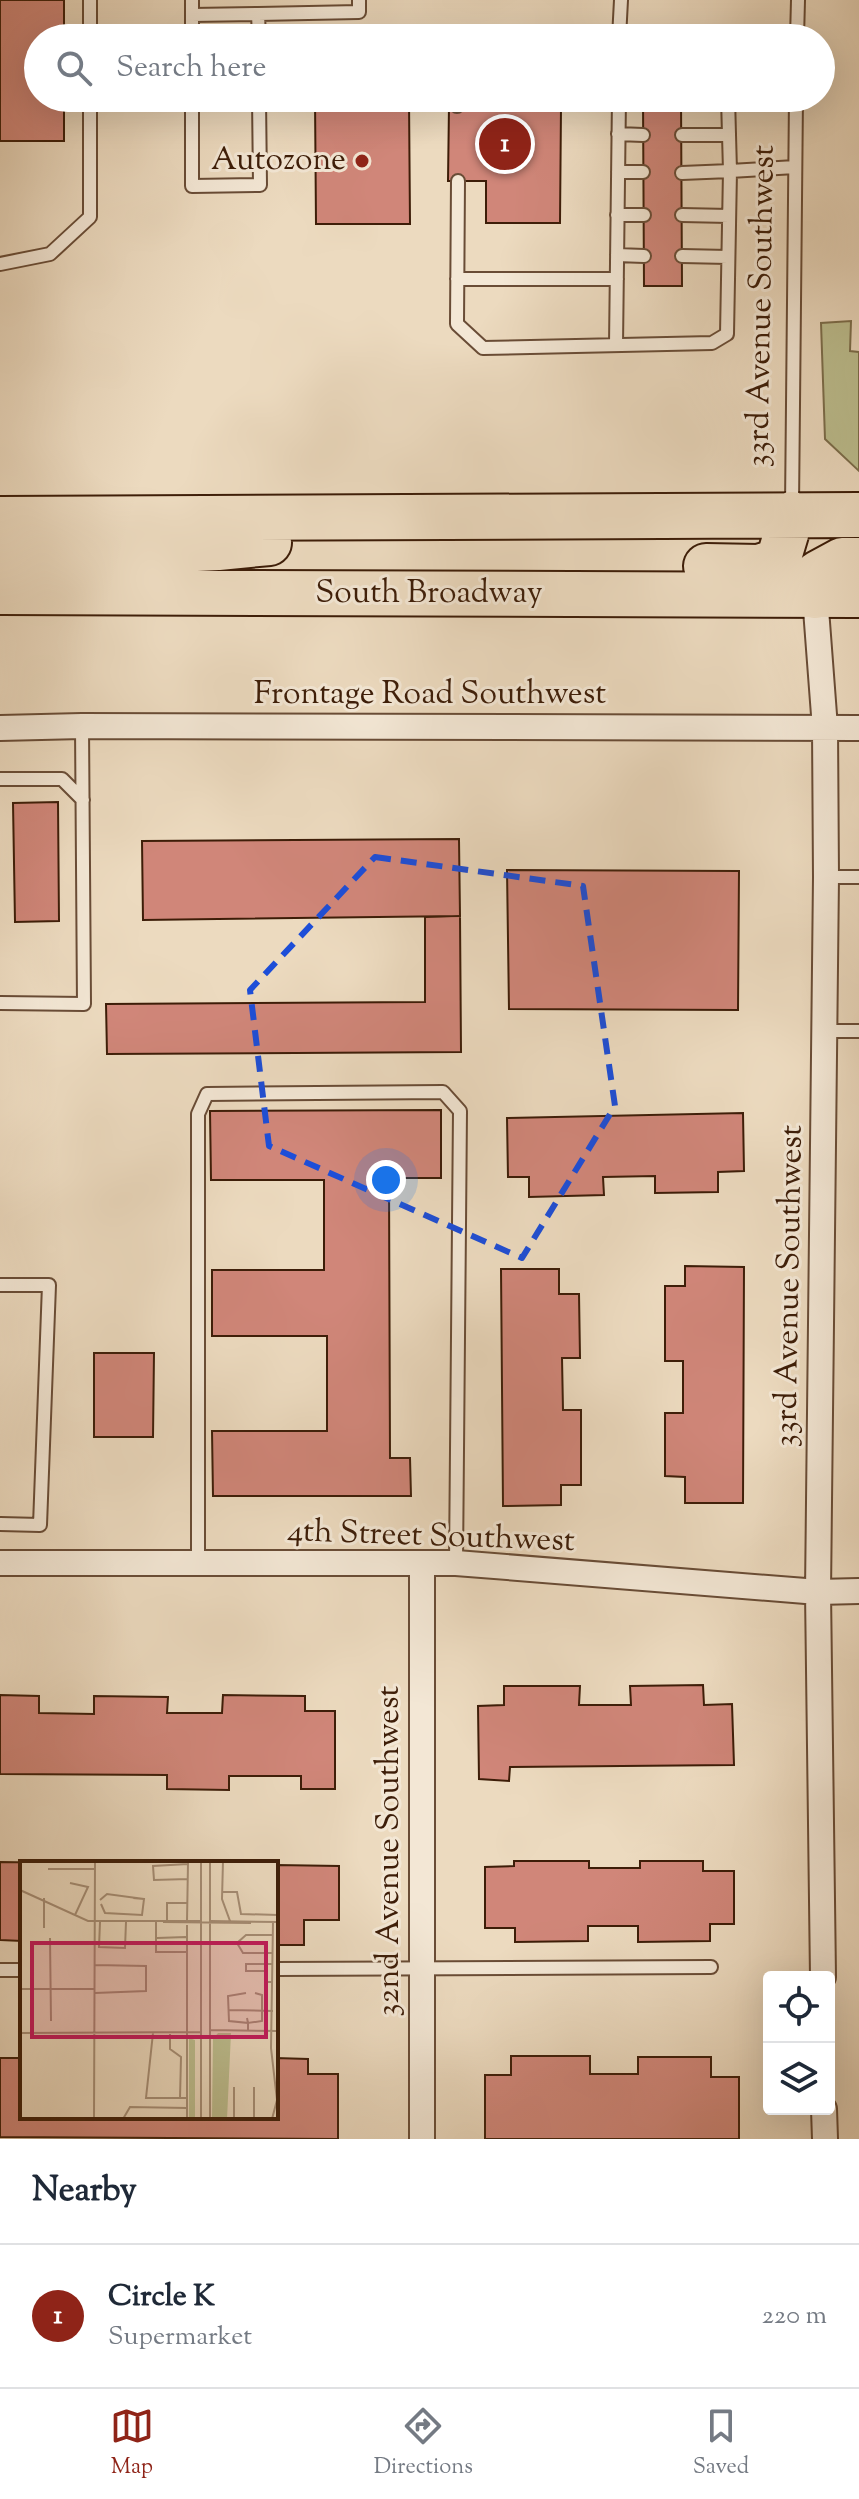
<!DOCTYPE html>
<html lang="en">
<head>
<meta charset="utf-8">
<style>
	body { margin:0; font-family:"Sorts Mill Goudy",serif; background:#f6f6f7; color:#1f2937 }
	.controls { position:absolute; right:24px; bottom:24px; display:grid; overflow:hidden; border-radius:8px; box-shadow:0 8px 32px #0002 }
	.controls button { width:72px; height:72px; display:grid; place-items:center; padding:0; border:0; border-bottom:2px solid #e0e1e3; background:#fff; color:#1f2937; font:40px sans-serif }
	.you { position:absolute; left:386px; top:1180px; width:28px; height:28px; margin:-20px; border:6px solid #fff; border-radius:50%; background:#1a73e8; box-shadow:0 0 0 12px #1a73e833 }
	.badge { display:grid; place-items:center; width:52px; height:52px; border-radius:50%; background:#8f2418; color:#fff; font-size:26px; font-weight:700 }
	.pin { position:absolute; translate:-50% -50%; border:4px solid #fff; box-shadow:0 2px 8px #0006 }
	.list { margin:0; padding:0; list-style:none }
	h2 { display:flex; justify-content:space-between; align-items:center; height:104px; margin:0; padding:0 32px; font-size:34px }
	h2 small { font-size:26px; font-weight:400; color:#747a83 }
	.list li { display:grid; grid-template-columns:52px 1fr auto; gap:24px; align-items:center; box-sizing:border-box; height:144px; padding:0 32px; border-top:2px solid #e0e1e3 }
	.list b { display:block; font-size:30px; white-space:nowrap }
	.list p { margin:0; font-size:26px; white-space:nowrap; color:#747a83 }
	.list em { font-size:26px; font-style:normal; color:#747a83 }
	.icon { flex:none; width:44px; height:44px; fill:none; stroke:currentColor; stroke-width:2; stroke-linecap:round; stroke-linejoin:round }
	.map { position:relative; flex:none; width:859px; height:2139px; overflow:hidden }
	.search { position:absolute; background:#fff; box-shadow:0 8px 32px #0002; left:24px; right:24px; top:24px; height:88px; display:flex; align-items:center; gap:20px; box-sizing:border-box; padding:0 28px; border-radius:44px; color:#747a83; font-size:30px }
	.sheet { height:248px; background:#fff }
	nav { display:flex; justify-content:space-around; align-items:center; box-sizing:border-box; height:112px; border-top:2px solid #e0e1e3; background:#fff; font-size:22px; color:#747a83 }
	nav a { display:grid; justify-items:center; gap:4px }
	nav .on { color:#8f2418 }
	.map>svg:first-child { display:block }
	.green { fill:#bcbe8f; stroke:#7c6e4c; stroke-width:2 }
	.building { fill:#d08679; stroke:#3d1d08; stroke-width:2 }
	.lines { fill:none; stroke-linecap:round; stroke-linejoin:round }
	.lane-casing { stroke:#694c36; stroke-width:16 }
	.street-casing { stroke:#694c36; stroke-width:28 }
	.highway-casing { stroke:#3d1d08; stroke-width:48 }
	.lane { stroke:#f3e7d5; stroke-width:12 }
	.street { stroke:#f3e7d5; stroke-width:24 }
	.highway { stroke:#ecdabf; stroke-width:44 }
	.marked { fill:none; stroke:#1d4ed8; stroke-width:6; stroke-dasharray:16 10; stroke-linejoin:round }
	.poi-dot { fill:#8f2418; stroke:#f3e7d5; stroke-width:3 }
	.labels { text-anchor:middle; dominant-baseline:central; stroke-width:6; stroke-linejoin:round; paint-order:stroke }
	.poi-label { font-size:32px; fill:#3d1d08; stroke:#f3e7d5; text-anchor:end }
	.street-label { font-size:32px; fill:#3d1d08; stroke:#f3e7d5 }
	.inset-road { fill:none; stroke:#a68e76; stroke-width:2 }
	.view { fill:#c2185b; fill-opacity:0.15; stroke:#c2185b; stroke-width:4 }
	.inset-edge { fill:none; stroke:#3d1d08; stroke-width:4 }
</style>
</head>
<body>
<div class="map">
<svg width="859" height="2139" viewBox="0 0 859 2139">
	<rect width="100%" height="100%" fill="#ecdabf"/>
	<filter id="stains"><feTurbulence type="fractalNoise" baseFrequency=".0025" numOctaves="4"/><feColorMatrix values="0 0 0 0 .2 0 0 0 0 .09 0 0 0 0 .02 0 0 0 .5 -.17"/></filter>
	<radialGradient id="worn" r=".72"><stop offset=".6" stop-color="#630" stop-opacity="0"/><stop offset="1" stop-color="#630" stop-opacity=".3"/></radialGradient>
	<path class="green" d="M851,321L850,351L859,352V471L825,439L821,323Z"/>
	<path class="building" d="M0,0H64V38H38V98H64V141H0Z
		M315,98H409L410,224H316Z
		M643,98H681L682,286H644Z
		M449,106H561L560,223H486V181H448Z
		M58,802L59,921L15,922L13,803Z
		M459,839L460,916L143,920L142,841Z
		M507,870L739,871L738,1010L509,1009Z
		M460,916L461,1052L107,1054L106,1004L425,1002V917Z
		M441,1110V1178H389L390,1458H410L411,1496H213L212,1431H327V1336H212V1270H324V1180H211L210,1111Z
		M743,1113L744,1171L718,1172V1192L655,1193V1176L603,1177L604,1195L529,1197V1177H508L507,1118Z
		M685,1266L744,1267L743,1503H685V1477L665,1476V1413H683V1361H665V1286H685Z
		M501,1269H559V1294H579L580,1358H562L563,1410H581V1485H561V1505L503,1506Z
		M94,1353H154L153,1437H94Z
		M703,1685L704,1705L732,1704L734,1765L510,1767L509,1781L479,1779L478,1706L504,1705V1686H580L579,1705H631L630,1686Z
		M0,1695L39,1696V1713L94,1714V1696L168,1697L167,1713H222L223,1695L305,1696V1711H335V1789H301V1776H229V1790L167,1789V1775L0,1774Z
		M514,1861H589V1868H640V1861H703V1871H734V1924H710V1941L638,1942V1926H588V1941L515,1942V1928H485V1867L514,1866Z
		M0,1862L67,1863H22V1941L0,1940Z
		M276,1865L339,1866V1920H304V1945H276Z
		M511,2056H590V2074H638V2057H711V2077H739V2139H485V2075H511Z
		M0,2058H22V2117H276V2058L308,2059V2074H338V2139L0,2137Z"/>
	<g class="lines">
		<g class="lane-casing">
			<path id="lane" d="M90,0V38
				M192,0V38
				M192,15L258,14
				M259,38L258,14L359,12V0
				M472,38L473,36L710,35L713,38
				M619,38L621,0
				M797,38L798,0
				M192,98V186L260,185L259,98
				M457,98V106
				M618,134L643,135
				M682,135H729
				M618,172H643
				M682,173L730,171L728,98
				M458,181L457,324L483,348L712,343L727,334L730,171L795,167
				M617,215H644
				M682,215L729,216
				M617,255L644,256
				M682,256L728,257
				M0,264L50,254L90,217V98
				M457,279H617
				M616,345L619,98
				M792,507L796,98
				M0,779H62L83,800
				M826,877H859
				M0,1003L84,1004L82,726
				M825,1031H859
				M0,1285H49L40,1525L0,1524
				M198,1563V1114L207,1094L443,1092L460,1111L456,1563
				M276,1969L711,1967
				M0,1970H22"/>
		</g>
		<g class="street-casing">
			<path id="street" d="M815,596L825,728L826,877L818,1592L823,1977
				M0,728L82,726L859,728
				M0,1563H456L818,1592L859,1591
				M422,1564V2139
				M824,2109L825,2139"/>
		</g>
		<g class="highway-casing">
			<path id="highway" d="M0,519L859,515
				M0,558L218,548L269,543
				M706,566L759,567L778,561L792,514
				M0,592L859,595
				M815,596L818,573L842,560H859"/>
		</g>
		<use href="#lane" class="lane"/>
		<use href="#street" class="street"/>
		<use href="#highway" class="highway"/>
	</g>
	<path class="marked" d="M375,857L583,886L615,1106L522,1258L269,1146L250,990Z"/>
	<circle class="poi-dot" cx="362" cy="161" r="8"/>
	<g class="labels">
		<g class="poi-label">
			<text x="346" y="161">Autozone</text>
		</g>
		<g class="street-label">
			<text transform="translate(762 306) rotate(-89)">33rd Avenue Southwest</text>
			<text x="429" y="594">South Broadway</text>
			<text x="430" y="695">Frontage Road Southwest</text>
			<text transform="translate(790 1286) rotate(-89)">33rd Avenue Southwest</text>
			<text transform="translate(431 1537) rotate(2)">4th Street Southwest</text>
			<text transform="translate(390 1851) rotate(-90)">32nd Avenue Southwest</text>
		</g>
	</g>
	<g transform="translate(20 1861)">
		<rect width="258" height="258" fill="#ecdabf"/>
		<path d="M198,172H211L207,258H192L193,178ZM169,177L175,179V258H169Z" fill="#bcbe8f"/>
		<path class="inset-road" d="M190,0V258M203,0L202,38L210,60M168,3L133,5L134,19L168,18M28,8H75M50,22L68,26L55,54M0,29L68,60H182M202,31H217L221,53L258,54M24,37V67M80,39L87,33L124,38M81,43L85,52L122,54L124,38L113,37M147,59V42H167M167,60L168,2M191,60L258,61M80,61L79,86L105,87L106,61M136,61V91H167M143,61L231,62M253,74H226L217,82L223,92H253M30,77L31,160M137,77L166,76M253,103H226V110H245V121H253M0,128H74M75,132L126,130V105L75,104M226,132L208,135L209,160L228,162V169M208,149L253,150M227,157L228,162L242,160V134L235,132M190,169L258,170M0,172L181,171M133,172L126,237H166M150,173V188L161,196L160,237M214,226V258M234,226V258M74,258L75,0M103,258L110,246L167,247M167,258V64M181,258V0M252,258L257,239L251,187L253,61"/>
		<path class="view" d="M12,82H246V176H12Z"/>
		<rect width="258" height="258" class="inset-edge"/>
	</g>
	<rect width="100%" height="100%" filter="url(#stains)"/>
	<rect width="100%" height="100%" fill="url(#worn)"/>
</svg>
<div class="controls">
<button><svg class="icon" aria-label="locate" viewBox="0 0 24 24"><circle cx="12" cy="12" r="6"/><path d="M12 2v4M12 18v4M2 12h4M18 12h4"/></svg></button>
<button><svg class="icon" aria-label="layers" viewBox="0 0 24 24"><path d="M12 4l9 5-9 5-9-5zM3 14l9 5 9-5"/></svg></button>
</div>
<div class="you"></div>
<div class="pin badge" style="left:505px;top:144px">1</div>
<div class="search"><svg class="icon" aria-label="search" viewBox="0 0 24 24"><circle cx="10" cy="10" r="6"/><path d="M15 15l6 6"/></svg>Search here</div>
</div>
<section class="sheet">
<h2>Nearby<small></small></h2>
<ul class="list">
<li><span class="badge">1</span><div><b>Circle K</b><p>Supermarket</p></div><em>220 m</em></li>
</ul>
</section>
<nav>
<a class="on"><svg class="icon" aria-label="map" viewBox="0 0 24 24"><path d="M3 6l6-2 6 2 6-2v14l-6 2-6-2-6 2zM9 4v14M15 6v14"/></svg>Map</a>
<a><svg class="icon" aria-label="directions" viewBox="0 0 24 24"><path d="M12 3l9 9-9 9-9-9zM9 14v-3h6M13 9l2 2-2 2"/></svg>Directions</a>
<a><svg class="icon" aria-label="saved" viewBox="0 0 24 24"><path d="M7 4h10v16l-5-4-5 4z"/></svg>Saved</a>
</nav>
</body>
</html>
